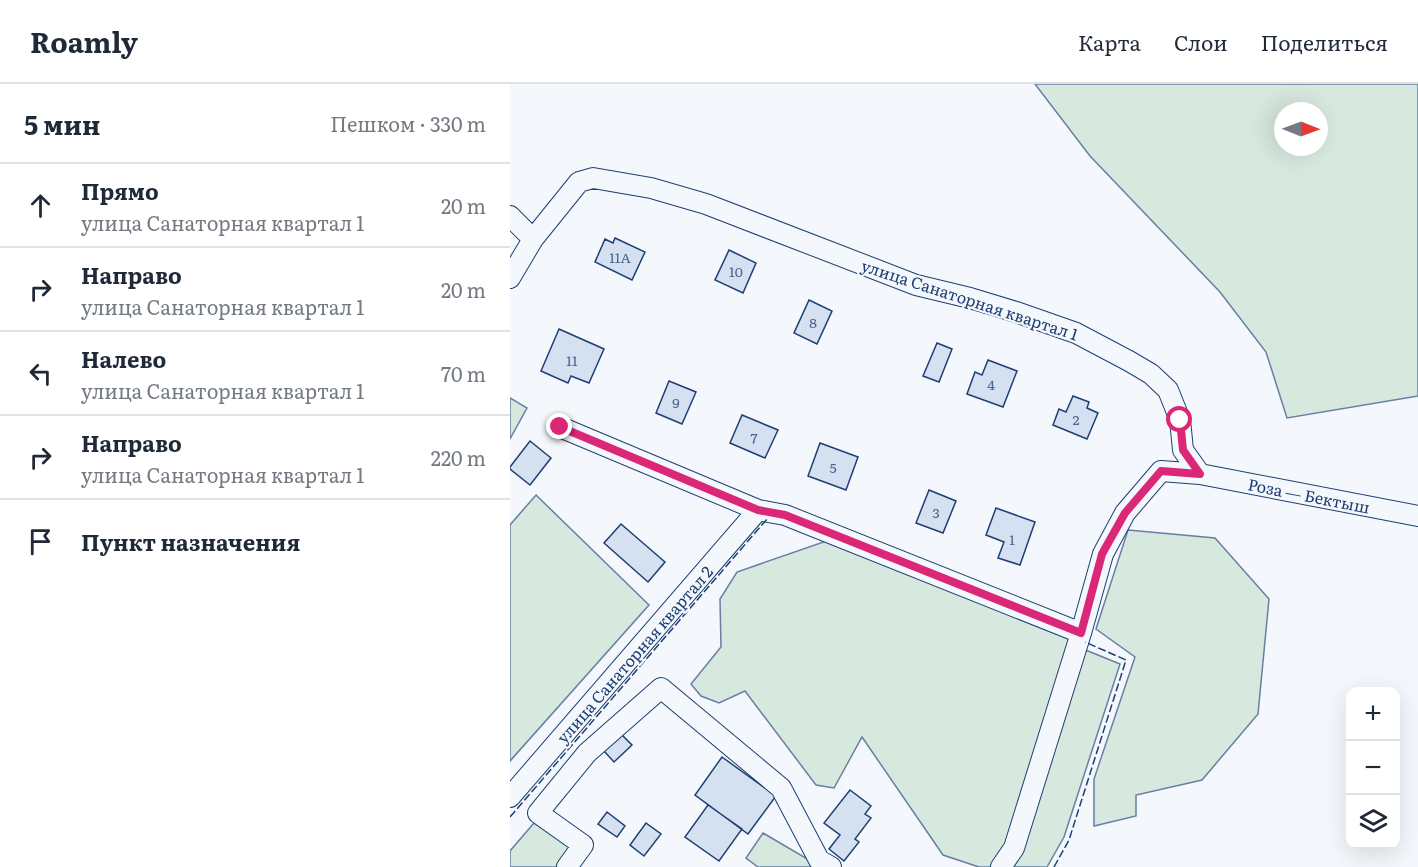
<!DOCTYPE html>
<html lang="ru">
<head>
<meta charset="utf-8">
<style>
	body { margin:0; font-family:Literata,serif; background:#f6f6f7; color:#1f2937 }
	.controls { position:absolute; right:18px; bottom:18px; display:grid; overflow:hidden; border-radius:12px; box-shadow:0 6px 24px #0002 }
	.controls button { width:54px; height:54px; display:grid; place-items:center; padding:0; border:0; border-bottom:2px solid #e0e1e3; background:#fff; color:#1f2937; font:30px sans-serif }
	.compass { position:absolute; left:764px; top:18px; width:54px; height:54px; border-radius:50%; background:#fff; box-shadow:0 6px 24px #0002; rotate:91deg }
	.stop { position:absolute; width:18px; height:18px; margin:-14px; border:4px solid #db2777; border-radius:50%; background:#fff }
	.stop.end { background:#db2777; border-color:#fff; box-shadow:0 2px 6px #0008 }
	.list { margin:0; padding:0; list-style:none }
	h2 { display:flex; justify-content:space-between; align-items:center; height:78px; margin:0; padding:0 24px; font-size:26px }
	h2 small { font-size:20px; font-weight:400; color:#747a83 }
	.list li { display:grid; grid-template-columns:39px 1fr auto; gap:18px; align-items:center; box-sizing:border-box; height:84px; padding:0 24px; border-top:2px solid #e0e1e3 }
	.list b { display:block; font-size:22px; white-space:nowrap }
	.list p { margin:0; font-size:20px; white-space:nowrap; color:#747a83 }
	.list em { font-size:20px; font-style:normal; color:#747a83 }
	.icon { flex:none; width:33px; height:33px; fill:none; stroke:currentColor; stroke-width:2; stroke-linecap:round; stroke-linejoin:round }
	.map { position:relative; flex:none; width:908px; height:783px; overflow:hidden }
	header { display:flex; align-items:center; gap:36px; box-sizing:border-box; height:84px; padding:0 30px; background:#fff; border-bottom:2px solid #e0e1e3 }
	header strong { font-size:28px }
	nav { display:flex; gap:33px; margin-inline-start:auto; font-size:21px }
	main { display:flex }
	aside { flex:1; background:#fff }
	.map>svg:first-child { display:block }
	.green { fill:#d7e8df; stroke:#687fa3; stroke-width:1.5; fill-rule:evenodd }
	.building { fill:#d5e0f0; stroke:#1d3f73; stroke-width:1.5 }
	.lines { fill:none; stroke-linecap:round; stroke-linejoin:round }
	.minor-casing { stroke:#1d3f73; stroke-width:22 }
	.minor { stroke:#f4f7fb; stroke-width:20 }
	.fence { stroke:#1d3f73; stroke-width:1.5; stroke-dasharray:8 3; stroke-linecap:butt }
	.route { stroke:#db2777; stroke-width:8 }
	.labels { text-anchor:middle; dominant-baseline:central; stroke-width:4.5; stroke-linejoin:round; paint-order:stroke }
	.number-label { font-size:14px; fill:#4b6792 }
	.street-label { font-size:16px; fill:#1d3f73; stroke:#f4f7fb }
</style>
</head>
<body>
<header>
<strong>Roamly</strong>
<nav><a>Карта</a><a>Слои</a><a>Поделиться</a></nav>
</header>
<main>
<aside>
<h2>5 мин<small>Пешком · 330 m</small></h2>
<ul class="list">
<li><svg class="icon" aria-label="ahead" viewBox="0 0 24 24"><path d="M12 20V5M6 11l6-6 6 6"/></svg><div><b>Прямо</b><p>улица Санаторная квартал 1</p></div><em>20 m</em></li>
<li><svg class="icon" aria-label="right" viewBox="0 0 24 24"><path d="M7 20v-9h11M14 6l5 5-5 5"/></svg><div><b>Направо</b><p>улица Санаторная квартал 1</p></div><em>20 m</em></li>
<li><svg class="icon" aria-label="left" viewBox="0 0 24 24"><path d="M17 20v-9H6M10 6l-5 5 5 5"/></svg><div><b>Налево</b><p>улица Санаторная квартал 1</p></div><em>70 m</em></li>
<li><svg class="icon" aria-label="right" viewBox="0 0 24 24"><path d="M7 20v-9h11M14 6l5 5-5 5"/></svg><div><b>Направо</b><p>улица Санаторная квартал 1</p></div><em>220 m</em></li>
<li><svg class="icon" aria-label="arrive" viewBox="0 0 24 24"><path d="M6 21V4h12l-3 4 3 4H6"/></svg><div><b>Пункт назначения</b></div></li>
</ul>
</aside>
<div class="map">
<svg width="908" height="783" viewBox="0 0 908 783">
	<rect width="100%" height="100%" fill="#f4f7fb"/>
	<path class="green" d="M525,0H908V312L777,334L756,268L710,208L580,72ZM773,27H809V63H773Z
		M0,314L17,324L0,355Z
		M26,411L139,521L0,677V441Z
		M618,446L705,454L759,515L748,630L692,696L626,711V732L584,742V695L625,573L586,545Z
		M325,454L562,553L489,783H469L433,771L352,653L324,704L306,701L235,607L209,619L191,612L181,600L211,563L210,515L227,488Z
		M573,565L610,580L554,753L537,783H500Z
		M24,739L59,763L47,783H0V767Z
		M253,749L311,783H248L236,774Z"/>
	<path class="building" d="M105,154L135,168L122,196L85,178L95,155L103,159Z
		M219,166L246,179L233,209L205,196Z
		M299,216L322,227L307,260L284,249Z
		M49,245L94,265L79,299L61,292L58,299L31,287Z
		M427,259L442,265L429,298L413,292Z
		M478,276L507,287L493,323L457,310L465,288L472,291Z
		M159,297L186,308L172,340L146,329Z
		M563,312L579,318L577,324L588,329L577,355L543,341L549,325L556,328Z
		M232,331L268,346L255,374L220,359Z
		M20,357L41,374L20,401L0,385V383Z
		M310,359L348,373L336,406L298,392Z
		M419,406L446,417L433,449L406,439Z
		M486,424L525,438L510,481L488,474L494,458L476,451Z
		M111,440L155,478L138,498L94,459Z
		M111,650L122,661L104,678L94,667Z
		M212,673L266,712L238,750L185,711Z
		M340,706L361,722L355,730L361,734L345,755L349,758L334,777L319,765L330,751L314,739Z
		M198,721L232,745L209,777L175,753Z
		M97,728L115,742L107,753L88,740Z
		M136,739L151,750L134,772L120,761Z"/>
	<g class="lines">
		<g class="minor-casing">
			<path id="minor" d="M0,132L23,155
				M0,194L23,155L69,98L83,94L141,104L196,120L406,201L460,214L506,228L566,249L619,277L641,290L658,306L670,336L673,366L690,390
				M50,343L248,426L275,431L571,549L593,470L615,429L651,387L690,390L908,432
				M0,713L248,426
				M57,783L73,761L28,729L77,669L151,604L271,704L309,776L321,783
				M491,783L504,764L571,549"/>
		</g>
		<use href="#minor" class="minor"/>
		<path class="fence" d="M0,733L257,435H259
			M544,783L559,756L616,576L575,558"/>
	</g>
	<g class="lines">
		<path class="route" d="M50,343L248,426L275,431L571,549L592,470L615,429L651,387L690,390L673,366L670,336"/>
	</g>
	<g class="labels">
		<g class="number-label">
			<text x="110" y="173">11А</text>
			<text x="226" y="187">10</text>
			<text x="303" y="238">8</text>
			<text x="62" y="276">11</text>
			<text x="481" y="300">4</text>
			<text x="166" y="318">9</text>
			<text x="566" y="335">2</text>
			<text x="244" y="353">7</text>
			<text x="323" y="383">5</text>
			<text x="426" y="428">3</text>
			<text x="502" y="455">1</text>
		</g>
		<g class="street-label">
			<text transform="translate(460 215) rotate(18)">улица Санаторная квартал 1</text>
			<text transform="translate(799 411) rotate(11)">Роза — Бектыш</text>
			<text transform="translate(124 570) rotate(-49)">улица Санаторная квартал 2</text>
		</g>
	</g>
</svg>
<div class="controls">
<button>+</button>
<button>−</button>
<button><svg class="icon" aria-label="layers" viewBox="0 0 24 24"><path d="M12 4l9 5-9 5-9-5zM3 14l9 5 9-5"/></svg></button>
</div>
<svg class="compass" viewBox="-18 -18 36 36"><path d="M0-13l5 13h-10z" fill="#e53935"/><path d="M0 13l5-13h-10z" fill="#747a83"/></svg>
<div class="stop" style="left:670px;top:336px"></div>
<div class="stop end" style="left:50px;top:343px"></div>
</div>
</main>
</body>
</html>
